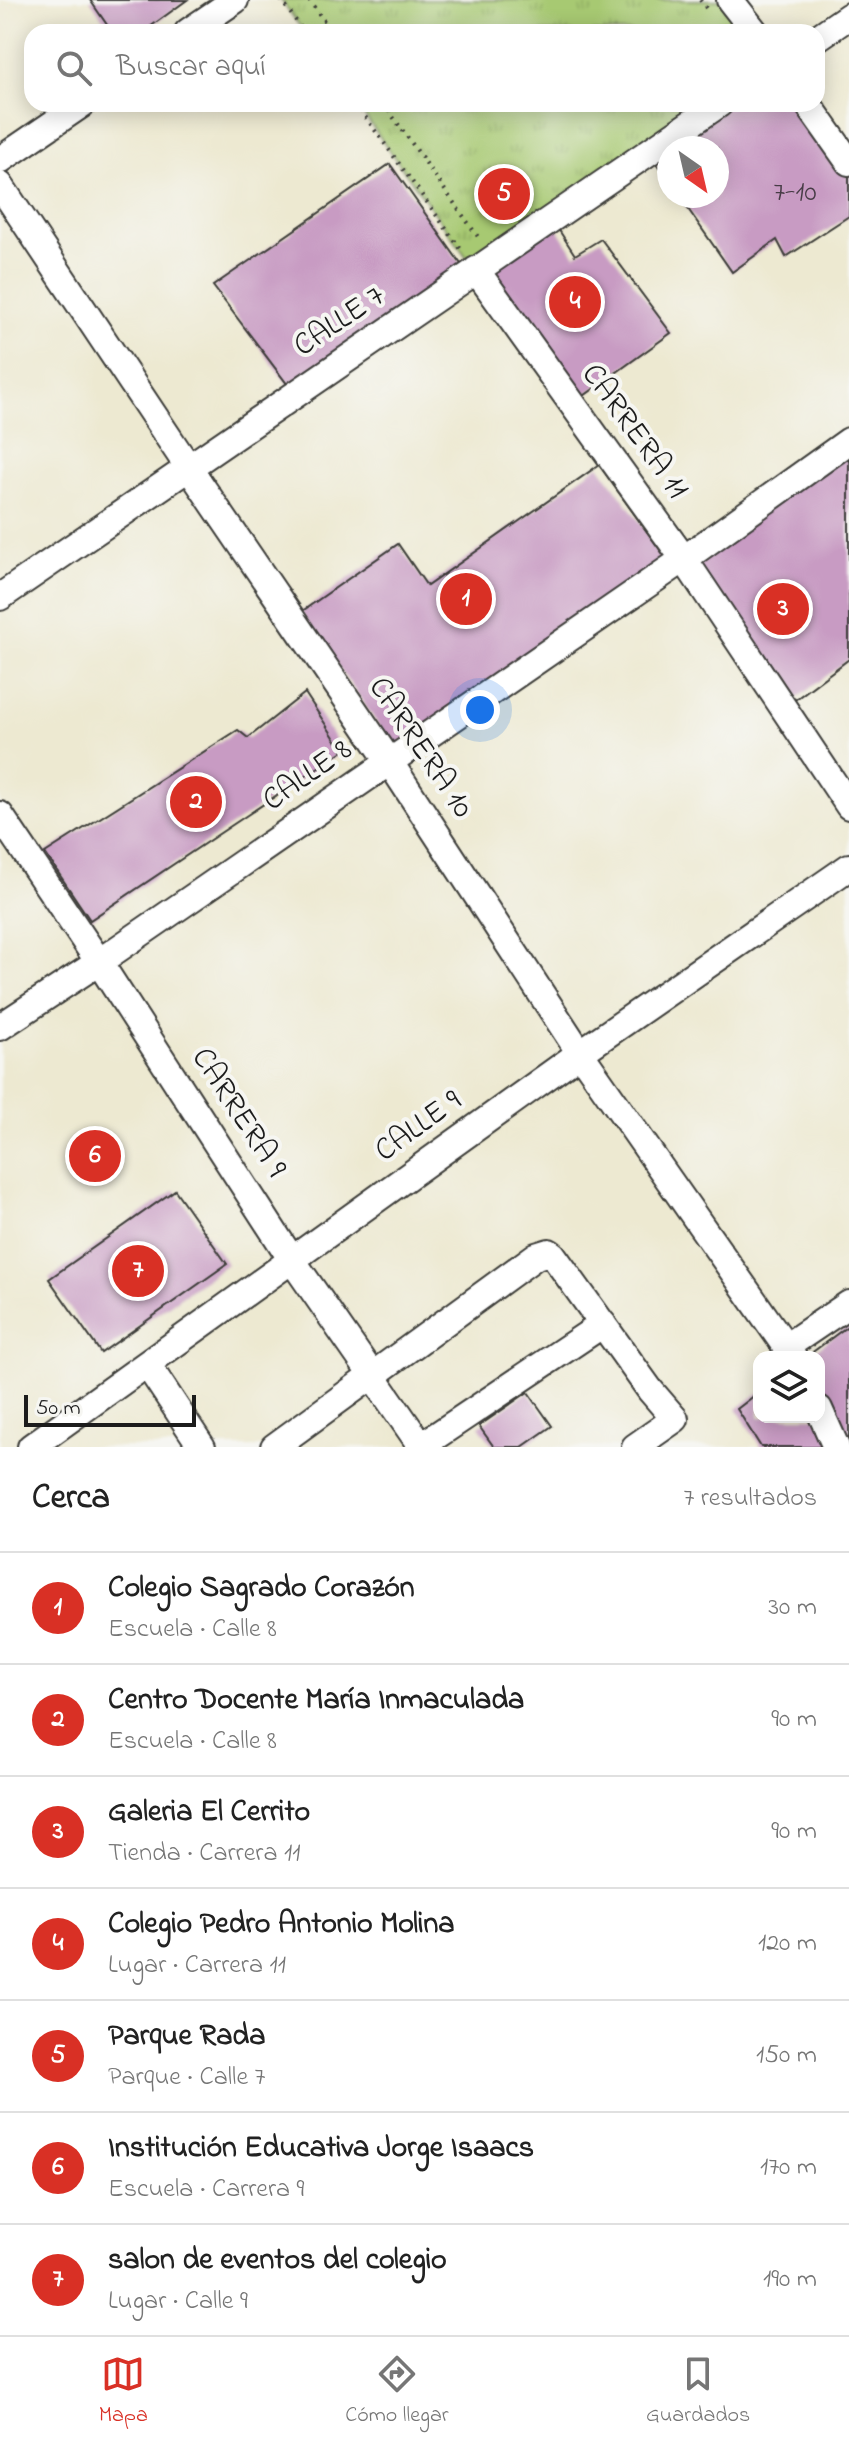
<!DOCTYPE html>
<html lang="es">
<head>
<meta charset="utf-8">
<style>
	body { margin:0; font-family:"Indie Flower",sans-serif; background:#f2f2f2; color:#222 }
	.controls { position:absolute; right:24px; bottom:24px; display:grid; overflow:hidden; border-radius:16px; box-shadow:0 4px 20px #0003 }
	.controls button { width:72px; height:72px; display:grid; place-items:center; padding:0; border:0; border-bottom:2px solid #e0e0e0; background:#fff; color:#222; font:40px sans-serif }
	.compass { position:absolute; left:657px; top:136px; width:72px; height:72px; border-radius:50%; background:#fff; box-shadow:0 4px 20px #0003; rotate:146deg }
	.scale { position:absolute; left:24px; bottom:20px; width:172px; box-sizing:border-box; padding-left:8px; border:4px solid #1c1c1c; border-top:0; font-size:22px; line-height:28px; white-space:nowrap; color:#1c1c1c; -webkit-text-stroke:6px #f6f6f2; paint-order:stroke }
	.you { position:absolute; left:480px; top:710px; width:28px; height:28px; margin:-20px; border:6px solid #fff; border-radius:50%; background:#1a73e8; box-shadow:0 0 0 12px #1a73e833 }
	.badge { display:grid; place-items:center; width:52px; height:52px; border-radius:50%; background:#d93025; color:#fff; font-size:26px; font-weight:700 }
	.pin { position:absolute; translate:-50% -50%; border:4px solid #fff; box-shadow:0 2px 8px #0006 }
	.list { margin:0; padding:0; list-style:none }
	h2 { display:flex; justify-content:space-between; align-items:center; height:104px; margin:0; padding:0 32px; font-size:34px }
	h2 small { font-size:26px; font-weight:400; color:#767676 }
	.list li { display:grid; grid-template-columns:52px 1fr auto; gap:24px; align-items:center; box-sizing:border-box; height:112px; padding:0 32px; border-top:2px solid #e0e0e0 }
	.list b { display:block; font-size:30px; white-space:nowrap }
	.list p { margin:0; font-size:26px; white-space:nowrap; color:#767676 }
	.list em { font-size:26px; font-style:normal; color:#767676 }
	.icon { flex:none; width:44px; height:44px; fill:none; stroke:currentColor; stroke-width:2; stroke-linecap:round; stroke-linejoin:round }
	.map { position:relative; flex:none; width:849px; height:1447px; overflow:hidden }
	.search { position:absolute; background:#fff; box-shadow:0 4px 20px #0003; left:24px; right:24px; top:24px; height:88px; display:flex; align-items:center; gap:20px; box-sizing:border-box; padding:0 28px; border-radius:24px; color:#767676; font-size:30px }
	.sheet { height:888px; background:#fff }
	nav { display:flex; justify-content:space-around; align-items:center; box-sizing:border-box; height:112px; border-top:2px solid #e0e0e0; background:#fff; font-size:22px; color:#767676 }
	nav a { display:grid; justify-items:center; gap:4px }
	nav .on { color:#d93025 }
	.map>svg:first-child { display:block }
	.grass { fill:url(#grass-tufts); stroke:#627247; stroke-width:2 }
	.building { fill:#c89bc3 }
	.lines { fill:none; stroke-linecap:round; stroke-linejoin:round }
	.minor-casing { stroke:#3b3b37; stroke-width:30 }
	.path { stroke:#3b3b37; stroke-width:4; stroke-dasharray:2 6; stroke-linecap:butt }
	.minor { stroke:#fff; stroke-width:26 }
	.labels { text-anchor:middle; dominant-baseline:central; stroke-width:8; stroke-linejoin:round; paint-order:stroke }
	.number-label { font-size:28px; fill:#473c46 }
	.street-label { font-size:32px; fill:#1c1c1c; stroke:#f6f6f2 }
</style>
</head>
<body>
<div class="map">
<svg width="849" height="1447" viewBox="0 0 849 1447">
	<defs>
		<pattern id="grass-tufts" width="24" height="20" patternUnits="userSpaceOnUse" patternTransform="scale(2)"><rect width="24" height="20" fill="#a7c972"/><path d="M3 7l-1-3M5 7V3M7 7l1-3M15 17l-1-3M17 17v-4M19 17l1-3" fill="none" stroke="#8fac62"/></pattern>
	</defs>
	<rect width="100%" height="100%" fill="#f6f6f2"/>
	<filter id="ink" filterUnits="userSpaceOnUse"><feTurbulence type="fractalNoise" baseFrequency=".0125" numOctaves="2"/><feDisplacementMap in="SourceGraphic" scale="16" xChannelSelector="R" yChannelSelector="G"/><feConvolveMatrix kernelMatrix="1 2 1 2 8 2 1 2 1" color-interpolation-filters="sRGB"/></filter>
	<filter id="wash" filterUnits="userSpaceOnUse"><feTurbulence type="fractalNoise" baseFrequency=".006" numOctaves="4" result="noise"/><feDisplacementMap in="SourceGraphic" scale="32" xChannelSelector="R" yChannelSelector="G"/><feGaussianBlur stdDeviation="1.8" result="paint"/><feColorMatrix in="noise" values="0 0 0 0 0 0 0 0 0 0 0 0 0 0 0 0 0 1.4 0 .05"/><feComposite in="paint" operator="in"/></filter>
	<g filter="url(#wash)">
		<rect width="100%" height="100%" fill="#ede9d1"/>
		<path class="grass" d="M281,0H730L755,32H304Z
			M356,104H719L476,270Z"/>
		<g id="blocks">
			<path class="building" d="M90,0H187L143,32H112Z
				M723,104H802L849,170V216L786,257L777,240L732,272L679,196H717V148H669V182L649,154Z
				M390,164L463,267L291,389L213,286Z
				M553,221L575,255L601,239L671,333L574,403L480,272Z
				M849,441V659L784,708L684,559Z
				M599,465L668,561L394,748L301,612L398,544L427,586Z
				M305,693L343,751L90,920L45,853L238,730L248,738Z
				M175,1190L227,1264L101,1353L49,1279Z
				M849,1325V1447H761L737,1409L759,1392V1417H819V1357H806Z
				M528,1392L552,1426L522,1447H494L479,1426Z"/>
		</g>
	</g>
	<g filter="url(#ink)">
		<use href="#blocks" fill-opacity="0" stroke="#3b3b37" stroke-width="2"/>
		<g class="lines">
			<g class="minor-casing">
				<path id="minor" d="M730,0L755,32
					M188,32L235,0
					M817,38L849,16
					M808,104L849,162
					M0,160L82,104
					M0,185L189,468L389,761L580,1053L793,1357
					M476,270L684,559L849,806
					M0,597L719,104
					M0,815L99,962L292,1260L422,1447
					M0,1027L99,962L684,559L849,441
					M787,1346L849,1304
					M147,1364L202,1447
					M819,1409L836,1447
					M421,1446L603,1324
					M31,1447L580,1053L849,867
					M274,1447L536,1256L549,1252L553,1255L650,1390L675,1419L635,1447"/>
			</g>
			<path class="path" d="M281,0L304,32
				M309,0L332,32
				M700,0L706,8
				M356,104L463,252
				M384,104L481,241"/>
			<use href="#minor" class="minor"/>
		</g>
	</g>
	<g class="labels">
		<g class="number-label">
			<text x="795" y="193">7-10</text>
		</g>
		<g class="street-label">
			<text transform="translate(340 322) rotate(-34)">CALLE 7</text>
			<text transform="translate(634 432) rotate(54)">CARRERA 11</text>
			<text transform="translate(420 748) rotate(56)">CARRERA 10</text>
			<text transform="translate(308 776) rotate(-35)">CALLE 8</text>
			<text transform="translate(238 1113) rotate(57)">CARRERA 9</text>
			<text transform="translate(419 1127) rotate(-36)">CALLE 9</text>
		</g>
	</g>
</svg>
<div class="controls">
<button><svg class="icon" aria-label="layers" viewBox="0 0 24 24"><path d="M12 4l9 5-9 5-9-5zM3 14l9 5 9-5"/></svg></button>
</div>
<svg class="compass" viewBox="-18 -18 36 36"><path d="M0-13l5 13h-10z" fill="#e53935"/><path d="M0 13l5-13h-10z" fill="#767676"/></svg>
<div class="scale">50 m</div>
<div class="you"></div>
<div class="pin badge" style="left:466px;top:599px">1</div>
<div class="pin badge" style="left:196px;top:802px">2</div>
<div class="pin badge" style="left:783px;top:609px">3</div>
<div class="pin badge" style="left:575px;top:302px">4</div>
<div class="pin badge" style="left:504px;top:194px">5</div>
<div class="pin badge" style="left:95px;top:1156px">6</div>
<div class="pin badge" style="left:138px;top:1271px">7</div>
<div class="search"><svg class="icon" aria-label="search" viewBox="0 0 24 24"><circle cx="10" cy="10" r="6"/><path d="M15 15l6 6"/></svg>Buscar aquí</div>
</div>
<section class="sheet">
<h2>Cerca<small>7 resultados</small></h2>
<ul class="list">
<li><span class="badge">1</span><div><b>Colegio Sagrado Corazón</b><p>Escuela · Calle 8</p></div><em>30 m</em></li>
<li><span class="badge">2</span><div><b>Centro Docente María Inmaculada</b><p>Escuela · Calle 8</p></div><em>90 m</em></li>
<li><span class="badge">3</span><div><b>Galeria El Cerrito</b><p>Tienda · Carrera 11</p></div><em>90 m</em></li>
<li><span class="badge">4</span><div><b>Colegio Pedro Antonio Molina</b><p>Lugar · Carrera 11</p></div><em>120 m</em></li>
<li><span class="badge">5</span><div><b>Parque Rada</b><p>Parque · Calle 7</p></div><em>150 m</em></li>
<li><span class="badge">6</span><div><b>Institución Educativa Jorge Isaacs</b><p>Escuela · Carrera 9</p></div><em>170 m</em></li>
<li><span class="badge">7</span><div><b>salon de eventos del colegio</b><p>Lugar · Calle 9</p></div><em>190 m</em></li>
</ul>
</section>
<nav>
<a class="on"><svg class="icon" aria-label="map" viewBox="0 0 24 24"><path d="M3 6l6-2 6 2 6-2v14l-6 2-6-2-6 2zM9 4v14M15 6v14"/></svg>Mapa</a>
<a><svg class="icon" aria-label="directions" viewBox="0 0 24 24"><path d="M12 3l9 9-9 9-9-9zM9 14v-3h6M13 9l2 2-2 2"/></svg>Cómo llegar</a>
<a><svg class="icon" aria-label="saved" viewBox="0 0 24 24"><path d="M7 4h10v16l-5-4-5 4z"/></svg>Guardados</a>
</nav>
</body>
</html>
